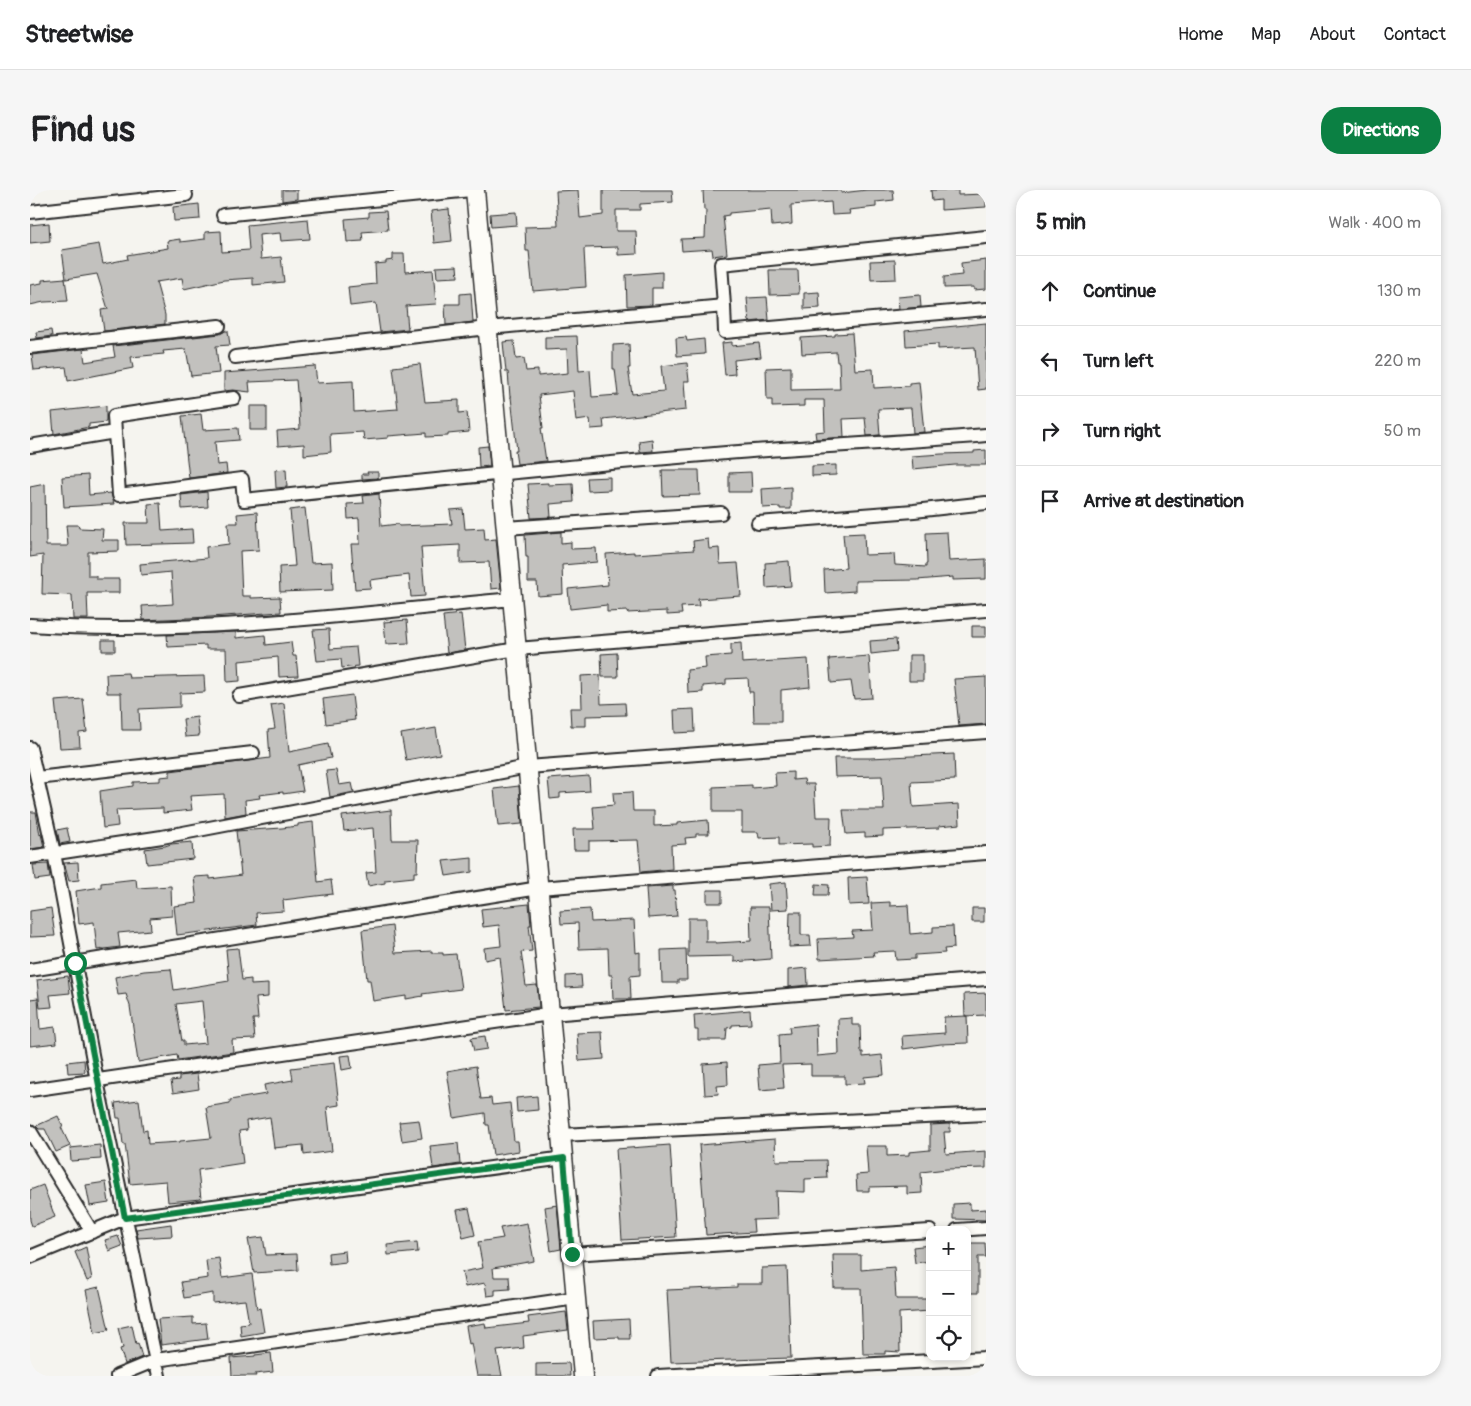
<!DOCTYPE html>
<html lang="en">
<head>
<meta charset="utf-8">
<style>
	body { margin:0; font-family:Pangolin,sans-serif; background:#f6f6f6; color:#202124 }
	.controls { position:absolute; right:15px; bottom:15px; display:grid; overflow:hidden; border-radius:10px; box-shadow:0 2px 8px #0003 }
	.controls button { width:45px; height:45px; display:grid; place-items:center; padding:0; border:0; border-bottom:1px solid #e0e0e0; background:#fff; color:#202124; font:25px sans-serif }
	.stop { position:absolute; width:15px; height:15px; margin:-11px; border:4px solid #0b8043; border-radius:50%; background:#fff }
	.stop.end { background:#0b8043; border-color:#fff; box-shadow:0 1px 5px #0008 }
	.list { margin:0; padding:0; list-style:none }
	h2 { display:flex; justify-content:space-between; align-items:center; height:65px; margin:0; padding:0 20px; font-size:21px }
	h2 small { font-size:16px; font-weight:400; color:#757577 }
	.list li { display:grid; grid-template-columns:32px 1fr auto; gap:15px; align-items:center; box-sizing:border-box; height:70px; padding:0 20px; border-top:1px solid #e0e0e0 }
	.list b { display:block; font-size:19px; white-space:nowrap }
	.list em { font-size:16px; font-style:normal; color:#757577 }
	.icon { flex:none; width:28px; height:28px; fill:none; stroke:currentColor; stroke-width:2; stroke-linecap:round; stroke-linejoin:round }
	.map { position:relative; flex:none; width:956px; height:1186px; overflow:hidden; border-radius:20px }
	header { display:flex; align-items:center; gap:30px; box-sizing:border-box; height:70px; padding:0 25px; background:#fff; border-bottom:1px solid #e0e0e0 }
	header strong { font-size:24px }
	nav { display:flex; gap:28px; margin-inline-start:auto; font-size:18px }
	.intro { display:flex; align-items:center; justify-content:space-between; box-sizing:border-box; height:120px; padding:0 30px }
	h1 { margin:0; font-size:35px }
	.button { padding:12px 22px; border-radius:20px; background:#0b8043; color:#fff; font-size:18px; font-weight:700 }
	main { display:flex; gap:30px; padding:0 30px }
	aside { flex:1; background:#fff; border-radius:20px; box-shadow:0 2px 8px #0003 }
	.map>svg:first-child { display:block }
	.building { fill:#c2c1be; stroke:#2b2b2b; fill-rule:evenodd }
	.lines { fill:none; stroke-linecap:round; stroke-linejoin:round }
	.street-casing { stroke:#2b2b2b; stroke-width:16 }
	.secondary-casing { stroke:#2b2b2b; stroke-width:21 }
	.street { stroke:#fdfcf7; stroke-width:12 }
	.secondary { stroke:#fdfcf7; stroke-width:18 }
	.route { stroke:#0b8043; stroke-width:6 }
</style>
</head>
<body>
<header>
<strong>Streetwise</strong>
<nav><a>Home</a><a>Map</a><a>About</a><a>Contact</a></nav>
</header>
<div class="intro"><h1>Find us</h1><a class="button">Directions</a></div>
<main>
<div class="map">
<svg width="956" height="1186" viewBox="0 0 956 1186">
	<rect width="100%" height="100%" fill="#f5f4ef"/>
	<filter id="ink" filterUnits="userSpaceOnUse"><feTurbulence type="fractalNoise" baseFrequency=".02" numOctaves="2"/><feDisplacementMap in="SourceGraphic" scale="10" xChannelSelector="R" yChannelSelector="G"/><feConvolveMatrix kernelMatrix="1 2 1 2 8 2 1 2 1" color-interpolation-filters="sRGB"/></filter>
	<g filter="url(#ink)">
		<path class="building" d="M252,0H267V9L252,11Z
			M548,0L550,28L573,25V0H642L643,12L610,14V20H586V41H606L607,64L588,65V57L555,58L554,60L556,97L503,101L499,61H496L495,37L528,36L526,1Z
			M673,0H811V3L837,0H863L864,10L846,12V17L819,20L820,24L802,25L801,12L761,15L762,34L742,36L741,19L699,23V25L693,26L697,64L683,66L682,59L652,61L651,49L675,48L676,20H674Z
			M901,0H928V5L956,4V17L911,20V10L902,11Z
			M169,14L170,29L144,31L143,17Z
			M419,19L422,51L404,53L401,21Z
			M356,21L358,40L332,42L333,51L317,52L315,29L339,27V22Z
			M486,22L487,35L461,37L460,24Z
			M278,29L280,49L251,51L250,43L229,45L231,69L251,67L254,92L223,95V88L194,90L154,99L152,88L126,92L135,125V134L74,141L71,120L78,119L67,84L36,89L32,60L69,54L73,74L98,69L97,65L138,58L137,51L150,49V52L175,49V42L191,41L192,62L219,60L217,35Z
			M19,33L20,51L0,53V35Z
			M363,64H374L375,82L403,80L406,114L376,116L378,139L350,142L346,113L320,116L318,97L346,94L345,74L356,73V71L363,70Z
			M865,70L866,89L841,90L840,71Z
			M956,70V99L944,100V97L914,98V87L932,85L931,73Z
			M427,76L428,87L407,88L406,77Z
			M739,80H768L769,104L740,105Z
			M632,82V98H622V115L597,116L596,85Z
			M35,88L38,111L14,112L0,115V95L12,93V90Z
			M789,102L790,118L774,119V103Z
			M441,103L443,132L416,135L415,114H430V104Z
			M890,105L891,117L869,119L868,107Z
			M737,107L739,130L719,132L717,108Z
			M956,133V199L948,200L945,157L908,159V154L876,156L875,141Z
			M21,140L22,146L7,148L6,142Z
			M195,141H198L200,155L186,156L189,183L161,186L156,159L133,161L134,164L101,167L103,178L38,191L36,177L4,180L2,165L53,159L55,172L85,167L83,156L190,144Z
			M822,143L825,180L843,179L844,198L879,196V193L889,192L894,242L883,243L881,218L848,219L850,245L837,246L835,228L813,229L814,247L786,249L785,242L795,241L794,210H774V216L742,217V210H737L736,178L761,177V200L810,199L809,172H807L806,162L772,164L771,148L805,146V144Z
			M547,146L549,181L560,180L562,207L588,205L585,179H583V155L599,154L600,178H598L602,204L634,201L631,176L657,173L659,191H654L656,220L573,229L574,238L561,239L560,229L546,231L543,201L509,205L513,238H511L516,271L487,274L485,261H487L481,207H480L478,182H476L473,152L484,151L486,169L494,168L496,181L508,180V186L538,183L537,159L515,160V147Z
			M656,147L657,151L674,149L675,164L647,166L646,148Z
			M702,152V156L729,153L731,167L704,170L705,184L695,185L692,153Z
			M390,174L395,212L429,210V223L437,222L439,242L418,244V246L396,247V243L358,246V248L334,250L333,242L300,244L301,262L274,265V254L248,256L247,241L270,239L268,202H267L266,190L219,192L220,202L203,200L194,201V183L285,176L287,193L323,191L324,222L368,219L363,177Z
			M76,216V232L59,234V237L24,244L22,222Z
			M220,216H237V240H220Z
			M171,224L173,240L208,238L209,250L185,252L187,275L196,274L197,283L159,288L152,226Z
			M622,249L623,261L610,262L609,251Z
			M458,256L460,276L449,277L448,257Z
			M956,260V275H925L883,279L882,266L912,264L944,263V261Z
			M806,275V285L782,286V276Z
			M256,279L257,297L246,298L245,280Z
			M632,280H669L670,305L633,306Z
			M337,282H348V288L332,289V284H338Z
			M721,282L722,302H699V283Z
			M58,285L59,305L81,303L84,314L34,317L32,287Z
			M580,287V300L558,301L557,288Z
			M518,293V295L543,294L544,312L520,314L521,327L501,328L498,294Z
			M15,294L16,356H38L36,335H48L49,338L73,339L72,350H89V361L58,362V386H66V389H89V403H57L58,429H43L42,405L12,404L13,365L0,367V297Z
			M761,297V319H750V317L733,318L732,299Z
			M177,302L178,317L152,319L151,305Z
			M349,304L351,336L368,334L369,336L422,334L420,320L433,319L435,339L454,338L455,350L466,349L471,398L461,399L459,372L430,373V355L391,357L395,406L381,407L379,385L340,390L341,398L325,399L321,354H330L329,328L318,329L317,314L334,313L333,306Z
			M130,313L132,341L162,339L163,353L96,355L95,333H119L118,314Z
			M275,318L281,373L302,372L303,400L250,402L249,377L265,376L260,320Z
			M227,322L229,360L210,361L212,406H221V408L250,407L251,422L180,427L113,430L112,416L143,414L141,382L111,385L110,374L177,368L176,357L199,354L198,333H208L207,324Z
			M531,342V353L541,352V359L566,358L567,372L532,375L533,404L508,406L507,392H498V367H496L495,345Z
			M917,342L919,371L956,369V389L923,390V387L887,390L825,391V401L795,403L794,380L816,378L813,344L834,343L835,365L864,364L865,375L896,377V374H897L896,343Z
			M678,349L679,359L689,358L690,374L708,373L711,406L668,409L669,416L651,417L652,424L637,425V421L597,423V421L577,422V415L540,419L538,399L578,395L576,364L604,362V364L664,360L663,351Z
			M759,371L761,396L736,398L735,373Z
			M431,424L435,460L417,463L413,426Z
			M377,430L379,453L356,454L354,432Z
			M942,436H956V447H942Z
			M299,439L300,459L326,457L328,476L312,478L311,469L287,471L283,440Z
			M206,442V448L235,445L236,455L261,452L263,466H266L268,486L249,487L248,467L209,471L210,491L197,492L196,459H176V455L138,457L137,445Z
			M866,449L867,461L841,464L840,451Z
			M72,450H85V461H72Z
			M711,453L712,473L778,469L780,497L751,500V532H724L723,502H719L718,488L696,489V494L673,496V502L658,503L657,480L676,478L675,467L701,465V454Z
			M587,463L588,487H572L571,464Z
			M879,465H893V491H879Z
			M839,466L842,508L824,509L821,491L801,493L799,469Z
			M98,483L99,488L174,486L175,502L150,503V517L109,519L110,540H92L91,503H77L76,484Z
			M570,485L571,514L595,513L596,525L556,526V536H541L540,518H552L551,486Z
			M956,487V534L929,536L924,489Z
			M322,505L325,530L296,534L293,509Z
			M53,509L57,542L49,543L50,557L30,558L25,511Z
			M254,513L259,562L298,554L301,568L268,575L273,601L253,604V602L229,605L230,608L215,610L216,623L195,627L194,604L160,606L162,620L133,623V618L86,620L88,636L73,638L70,601L103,596V592L130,591V587L140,586V581L240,568L238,540L245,539L241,515Z
			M664,519L665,542L645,543L644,520Z
			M167,527L169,546L155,547L153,529Z
			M406,538L410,564L376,570L371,544Z
			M924,564L925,590L881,592L883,617L929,614L930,634L909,636V638L853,640V646L835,647V643L816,644L813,620H854L852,586L805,587L804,568H840Z
			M306,580L309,595L322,593L324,602L300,607L296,581Z
			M763,582V590L774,589L775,594H784L786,627H801L800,656L782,657V654L749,655V647L729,648L728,642H712V622H683V597L722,595V598L746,596L745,583Z
			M559,586L560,601L530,603V608L520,609L518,589Z
			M489,596L492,634L468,636L464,599Z
			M602,602L603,621H624V636L647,635V633L678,630L679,644H666V647L655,648L656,654L641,655L642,679L611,682L608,650L559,651V660H544L543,639H565L563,617L584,615L583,603Z
			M361,620L362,650H388L387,682H384V687L355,690V693L338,696L336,683L346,682L343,638L314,641L312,626Z
			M0,622H6L10,645L11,644L14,657L0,659Z
			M283,632L288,692L301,690L303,704L253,710L254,721L226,723L227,735L147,745L144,716L167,713L164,687L180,686V689L211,685L206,641L252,638L268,636V634Z
			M37,638L40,652L30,654L27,640Z
			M162,652L163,669L117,674L115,659L135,656L141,654Z
			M442,668V682L416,686L413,671Z
			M48,672L49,690L39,691L34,673Z
			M18,674L20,688L5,690L3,675Z
			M837,687L839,714L819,715L818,688Z
			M106,689L107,698L141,696L142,726L120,728L121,740L88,743L90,757L67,760L64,732L49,734L46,701L71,697V693Z
			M756,692L758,719L741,720L739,694Z
			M786,694L799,695L798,705H785Z
			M643,696V700H645L647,726L618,728L616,698Z
			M677,700H692V713H677Z
			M860,712V716L878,715L880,744L903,742V737L923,736L924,758L914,759L915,763L885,765V769L866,770L865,761L843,762L844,766L789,769L788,749L823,747L822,741L843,740L841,713Z
			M499,714L501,735H499L502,761L491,762L496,796L507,795L509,817L476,820L470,767L455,770L454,758L471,756L469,735L453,737L451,719Z
			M720,717H739L741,769L704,772V766L658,767V728H676V752H686V753L721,751Z
			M21,718L25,746L0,747V721Z
			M942,718H954V732H942Z
			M560,719L561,732L604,730L606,763L610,762V785L600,786L601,809H583L582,785H579L578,758L549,759L548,733L531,734L530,721Z
			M760,722H771V745H780L781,756L759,757Z
			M362,736L365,763L402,761V763H413V765L426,764L431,799L392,804L393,806L376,809V806L343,811L340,790H337L332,740Z
			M208,758L212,790L221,789V795L238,794V807L226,808L228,829H223L225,849L202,850L203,862L148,870L147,865L108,872L100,816L96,804L88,805L85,787L114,781L141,779L144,800L199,791L196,759ZM172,811L176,853L154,855V851H152L146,814Z
			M656,759L657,790H648V793H632L631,760Z
			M777,778L778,795L758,797V780Z
			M551,785L552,797L536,798V786Z
			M38,786L40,803L20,805L22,817L10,818L7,790Z
			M956,803V825L935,826L934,804Z
			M8,808L10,839L25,837L27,853L0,856V809Z
			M720,820L721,834L702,835V837L697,838L696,850H668V840H665L664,825Z
			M937,826L938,853L911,854L873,859L872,846L915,843L914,827Z
			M822,828V835H830L831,862H833V867L852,865L854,885L834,887L835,893L815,894V886H781V874L752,875L754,898L730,900L728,875L750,873L749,844L760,843L759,837L786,834L787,866L809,864L808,829Z
			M572,842L574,869L549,871L547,843Z
			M455,846L457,859L444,861L441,848Z
			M320,865L322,878L312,880L310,866Z
			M54,870L55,882L38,883L37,872Z
			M697,872L698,895L687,896L688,904L675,905L673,874Z
			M304,873L309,915L297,917L302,961L274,965L273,955L244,958L240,927L216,931L217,940L209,941L213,973L168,980L171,1009L138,1012L136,991L100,994L95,954H93L90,928H87L85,913L109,910L113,941L117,940L118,954L150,952V951L181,948L176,917L200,913V910L236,904L234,895L263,890L261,878Z
			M446,876L451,909L461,908L462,915L480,913L484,951H488L489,961L463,965L459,935H456L455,923L424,928L417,881Z
			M167,884L169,899L143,903L141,891L149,890V886Z
			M507,906L508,920L487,922L486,908Z
			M28,926L33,937H31L40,956L26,962L15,939H9L6,936Z
			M389,930L392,948L372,951L369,932Z
			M920,934V942H914L916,964L956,961V978L917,979L891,982L892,1003L877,1004V996L839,997V1001H827L826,985L838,984L836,956H857V966L879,965V962L900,960V935Z
			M745,949L746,971L796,970L797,988L775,989V1002L746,1001L747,1029L723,1030L724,1042L676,1045L669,955Z
			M428,953L430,974L403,978L400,956Z
			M70,955L71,969L41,971L40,958Z
			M640,955L646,1047L592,1050L586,959Z
			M76,992L79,1013L60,1016L56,995Z
			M13,995L25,1027L2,1036L0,1030V1000Z
			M940,1013V1020L956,1019V1030L923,1029V1014Z
			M527,1015L531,1059L521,1061L515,1017Z
			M439,1018L445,1045L433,1048L427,1020Z
			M497,1033L504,1071L463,1078L464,1087H479L480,1099L465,1100V1105L457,1106L455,1093L435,1097L432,1082L453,1078L448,1052L473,1048L470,1038Z
			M141,1034L142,1046L108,1048L106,1039Z
			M88,1046L92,1056L79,1061L75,1050Z
			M233,1047L236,1065L267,1064L268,1080L224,1083L218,1049Z
			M387,1052L388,1062L358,1065L357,1055Z
			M937,1053H955L956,1067H948V1103H937Z
			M900,1055V1071L885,1073L883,1057Z
			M56,1057L62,1089L57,1091L45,1062Z
			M315,1061L316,1072L299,1074L298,1063Z
			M803,1065H831V1080L864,1077L866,1109H900V1121L869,1123L870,1162L855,1161V1164H833L831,1098H804Z
			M189,1068L192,1088L222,1084L227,1119L230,1118L234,1142L211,1146L210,1134L219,1133L215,1110L183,1113V1103L154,1108L151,1092L178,1088L176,1070Z
			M757,1077L761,1168L641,1172L637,1100L707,1097V1094H732V1078Z
			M69,1097L79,1140L65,1143L56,1100Z
			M536,1122L538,1140L493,1146L494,1158L467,1161L472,1186H447L441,1153L439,1154L436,1136L455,1133L456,1138L499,1133L498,1127Z
			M163,1127V1134L176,1133L178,1149L131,1155L128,1129Z
			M599,1129L600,1149H589V1147L564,1148L563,1131Z
			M102,1135L106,1154L108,1153L112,1167L95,1174L90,1159L93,1158L88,1138Z
			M241,1163L243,1182L225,1184L226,1186H202L201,1168L225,1166V1165Z
			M539,1173L540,1186H506V1174Z"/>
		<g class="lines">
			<g class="street-casing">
				<path id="street" d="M0,22L156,5
					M193,25L441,0
					M694,116L691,74L956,47
					M0,157L189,136
					M205,167L458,138L694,116L695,142L956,119
					M85,242L84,226L204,208
					M0,256L85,242L89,305L212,289L214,310C374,293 535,276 696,263C782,256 869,253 956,245
					M728,333L884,321L956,313
					M476,338L691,323
					M0,435C160,446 323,424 482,409
					M209,506L487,459L956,420
					M0,558L24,663L67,891L129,1186
					M7,588L223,563
					M0,667L132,647L498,577L956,542
					M0,780L509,698L956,663
					M0,900L520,824L956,789
					M0,941L62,1042
					M531,945L956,924
					M927,1040L956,1038
					M542,1064L900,1041
					M0,1067L95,1028L534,968
					M87,1186L126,1170L546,1108
					M628,1186L956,1168"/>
			</g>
			<g class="secondary-casing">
				<path id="secondary" d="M445,0L553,1186"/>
			</g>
			<use href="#street" class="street"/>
			<use href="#secondary" class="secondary"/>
		</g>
	</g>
	<g class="lines" filter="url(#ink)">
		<path class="route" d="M45,773L95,1028L534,968L542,1064"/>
	</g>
</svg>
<div class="controls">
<button>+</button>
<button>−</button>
<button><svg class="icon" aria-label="locate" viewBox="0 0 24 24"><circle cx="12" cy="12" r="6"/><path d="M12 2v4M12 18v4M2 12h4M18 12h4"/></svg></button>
</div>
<div class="stop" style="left:45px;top:773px"></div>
<div class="stop end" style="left:542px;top:1064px"></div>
</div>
<aside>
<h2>5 min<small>Walk · 400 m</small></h2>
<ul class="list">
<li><svg class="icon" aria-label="ahead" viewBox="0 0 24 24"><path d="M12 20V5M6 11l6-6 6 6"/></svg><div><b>Continue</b></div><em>130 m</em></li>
<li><svg class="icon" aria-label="left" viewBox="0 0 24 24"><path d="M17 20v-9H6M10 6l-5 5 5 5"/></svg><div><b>Turn left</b></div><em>220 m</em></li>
<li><svg class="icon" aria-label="right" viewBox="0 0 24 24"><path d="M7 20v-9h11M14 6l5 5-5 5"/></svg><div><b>Turn right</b></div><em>50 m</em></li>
<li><svg class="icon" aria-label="arrive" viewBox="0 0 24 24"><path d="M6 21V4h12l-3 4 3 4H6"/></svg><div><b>Arrive at destination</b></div></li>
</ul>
</aside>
</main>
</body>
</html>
